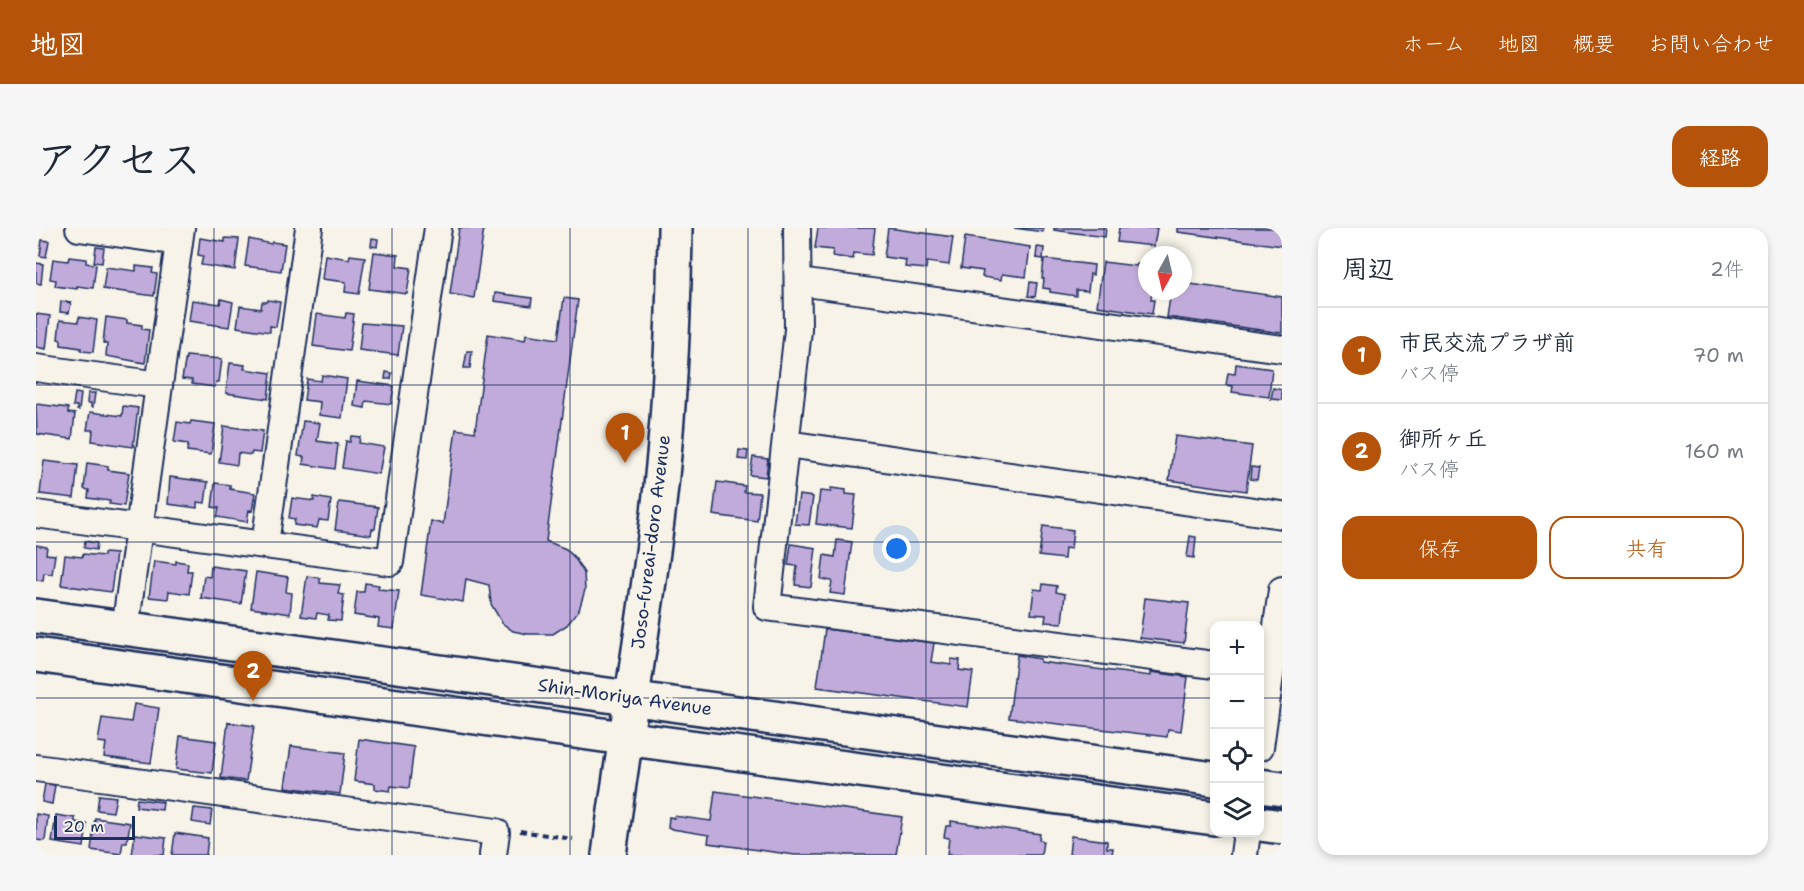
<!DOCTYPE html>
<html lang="ja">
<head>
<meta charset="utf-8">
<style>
	body { margin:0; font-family:"Shantell Sans","Klee One",sans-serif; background:#f6f6f7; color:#1f2937 }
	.controls { position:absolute; right:18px; bottom:18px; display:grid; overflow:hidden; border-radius:12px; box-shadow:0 3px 9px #0003 }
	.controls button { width:54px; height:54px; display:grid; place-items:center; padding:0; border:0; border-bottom:2px solid #e0e1e3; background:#fff; color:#1f2937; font:30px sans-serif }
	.compass { position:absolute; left:1102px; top:18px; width:54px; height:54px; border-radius:50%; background:#fff; box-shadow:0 3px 9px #0003; rotate:188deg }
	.scale { position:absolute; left:18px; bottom:15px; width:81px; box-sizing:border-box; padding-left:6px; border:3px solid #1b2f5e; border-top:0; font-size:16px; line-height:21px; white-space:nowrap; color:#1b2f5e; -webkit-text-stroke:4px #f7f3e8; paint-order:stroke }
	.you { position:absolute; left:861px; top:321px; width:21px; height:21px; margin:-15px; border:4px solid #fff; border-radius:50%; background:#1a73e8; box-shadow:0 0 0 9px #1a73e833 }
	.badge { display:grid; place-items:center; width:39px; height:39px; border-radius:50%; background:#b45309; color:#fff; font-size:20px; font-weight:700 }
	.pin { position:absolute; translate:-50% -50px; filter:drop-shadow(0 2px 3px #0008) }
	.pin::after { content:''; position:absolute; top:32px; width:21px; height:18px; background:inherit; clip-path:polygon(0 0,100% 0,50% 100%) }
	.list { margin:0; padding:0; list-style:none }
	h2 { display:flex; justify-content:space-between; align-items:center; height:78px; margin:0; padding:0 24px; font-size:26px }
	h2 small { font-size:20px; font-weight:400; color:#747a83 }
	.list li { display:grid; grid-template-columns:39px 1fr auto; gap:18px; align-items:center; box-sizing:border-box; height:96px; padding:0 24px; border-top:2px solid #e0e1e3 }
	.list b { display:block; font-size:22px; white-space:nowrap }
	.list p { margin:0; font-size:20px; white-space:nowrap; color:#747a83 }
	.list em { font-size:20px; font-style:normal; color:#747a83 }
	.actions { display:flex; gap:12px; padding:18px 24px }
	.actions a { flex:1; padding:14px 0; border:2px solid #b45309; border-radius:18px; text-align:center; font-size:21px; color:#b45309 }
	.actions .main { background:#b45309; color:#fff }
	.icon { flex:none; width:33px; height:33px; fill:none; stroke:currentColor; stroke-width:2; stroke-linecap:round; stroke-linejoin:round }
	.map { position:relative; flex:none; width:1246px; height:627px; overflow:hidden; border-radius:18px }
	header { display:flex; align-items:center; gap:36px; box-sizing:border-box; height:84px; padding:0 30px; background:#b45309; color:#fff }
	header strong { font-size:28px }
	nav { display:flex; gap:33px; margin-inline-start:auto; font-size:21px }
	.intro { display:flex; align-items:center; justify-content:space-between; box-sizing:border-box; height:144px; padding:0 36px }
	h1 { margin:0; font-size:42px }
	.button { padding:15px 27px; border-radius:18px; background:#b45309; color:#fff; font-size:21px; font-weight:700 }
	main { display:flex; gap:36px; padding:0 36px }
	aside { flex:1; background:#fff; border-radius:18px; box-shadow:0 3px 9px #0003 }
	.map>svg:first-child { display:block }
	.building { fill:#c1abdb; stroke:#1b2f5e; stroke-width:1.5 }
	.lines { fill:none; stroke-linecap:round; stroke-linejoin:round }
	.street-casing { stroke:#1b2f5e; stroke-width:30 }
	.secondary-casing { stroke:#1b2f5e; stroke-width:38 }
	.path { stroke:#1b2f5e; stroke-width:4; stroke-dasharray:6 4.5; stroke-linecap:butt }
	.street { stroke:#f7f3e8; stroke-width:26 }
	.secondary { stroke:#f7f3e8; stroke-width:33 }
	.grid { fill:none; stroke:#1b2f5e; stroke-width:1.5; stroke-opacity:0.55 }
	.labels { text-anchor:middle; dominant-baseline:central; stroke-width:6; stroke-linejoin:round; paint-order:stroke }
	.street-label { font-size:18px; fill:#1b2f5e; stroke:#f7f3e8 }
</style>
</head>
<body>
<header>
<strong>地図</strong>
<nav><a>ホーム</a><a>地図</a><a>概要</a><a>お問い合わせ</a></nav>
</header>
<div class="intro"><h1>アクセス</h1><a class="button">経路</a></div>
<main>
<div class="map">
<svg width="1246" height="627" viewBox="0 0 1246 627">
	<rect width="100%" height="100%" fill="#f7f3e8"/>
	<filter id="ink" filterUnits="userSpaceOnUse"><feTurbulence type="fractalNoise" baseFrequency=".0167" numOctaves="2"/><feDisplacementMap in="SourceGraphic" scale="12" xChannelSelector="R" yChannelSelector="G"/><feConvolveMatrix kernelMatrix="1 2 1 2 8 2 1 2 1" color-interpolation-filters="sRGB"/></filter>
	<g filter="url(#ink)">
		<path class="building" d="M423,0H448L438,70L414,66Z
			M782,0H839L836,27L818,25L817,31L796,28L797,22L779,20Z
			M852,0L917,9L913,37L891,34L890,41L869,39L870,32L848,29Z
			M978,0H1008L1007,4Z
			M1018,0H1070L1069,9L1018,2Z
			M1083,0H1121L1118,18L1081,14Z
			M1142,0H1246V18L1142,4Z
			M929,9L994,19L990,49L966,46L965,52L946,49L947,43L925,40Z
			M164,10L189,14V10L203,11L199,42L165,37L167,28L162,27Z
			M336,10L342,11L341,19L335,18Z
			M213,11L235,16L236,14L249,16L245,43L209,38Z
			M6,12L13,13L10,29L4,28Z
			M60,19L68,20L66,35L58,34Z
			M1001,19L1008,20L1007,31L1000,30Z
			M338,24L362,27L361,38L375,40L371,66L333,61Z
			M289,27L313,31L314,27L329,29L323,66L309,64L310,54L286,51Z
			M33,29L50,31V35L60,37L57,60L41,58V61L19,58L20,52L14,51L17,31L32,33Z
			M1008,31L1058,37L1057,47L1054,46L1052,63L1040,62V68L1014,64V61L1007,60L1008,51H1006Z
			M1067,34L1100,38L1101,36L1111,37V63H1116L1115,72H1118L1116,86L1061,78Z
			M0,35L7,36L5,56L0,55Z
			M100,38L117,40L116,45L121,46L118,68L67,61L70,39L100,43Z
			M994,54L1001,55L999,69L992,68Z
			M1147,55L1246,69V105L1131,89L1134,70H1138L1139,63H1147Z
			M459,65L496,70L495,78L458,73Z
			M528,70L542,72L510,313L530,321L539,330L548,345L549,362L543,382L531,397L517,406H492L477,403L466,395L455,376L453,357L430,351L427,374L385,367L395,293L407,296L420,201L439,204L452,106L489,112L490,106L522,111Z
			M185,71L197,74L193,99L153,93L156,72L184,76Z
			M232,72L244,74L240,99L234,98V104L201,99L204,78L225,81L226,74H231Z
			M25,73L35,75L33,85L24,84Z
			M310,85L318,86L313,123L277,118L281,86L309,90Z
			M0,86L14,88L10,121L0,119Z
			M43,89L61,92L57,124L45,123V120L25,117V112L22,111L24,92L42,94Z
			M70,89L91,92V95L106,97V101L113,102L109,135L70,128L71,116L67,115Z
			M326,95L366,98L362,127L323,122Z
			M431,123H436L434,140H428Z
			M150,128L186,131L183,154H180L179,159L156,156V152L146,151Z
			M194,135L209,137L208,141L235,145L232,171L190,165Z
			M1200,136L1236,141L1233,169L1196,164L1197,158L1190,157L1192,145L1199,146Z
			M350,144L356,145L355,151H349Z
			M286,147L311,151L306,190L283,187L284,174L268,172L271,151L285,153Z
			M321,153L358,158L355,176L330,173L329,180L318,178Z
			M1237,160L1246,162V172L1235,171Z
			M39,165L45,166L43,182H41V178H37Z
			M52,165H59L57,179H55V175H51Z
			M0,176L32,180V185L39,186L36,211L1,206Z
			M87,178L102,180L97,219L56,213L57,202H51L54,184L86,188Z
			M155,193L179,196L175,226L151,223L152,216L138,214L141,194L154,196Z
			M267,193L284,195L281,213L302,216L299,241L267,236L268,229L262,228Z
			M188,198L227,203L224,225L216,224L215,227L202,225L201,237L183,234Z
			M315,208L324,209L323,215L348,219L343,246L306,240L310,213L314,214Z
			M1139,208L1216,218L1210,263L1133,252Z
			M703,222L712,223L711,232L702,231Z
			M717,229L732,231L730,249L714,247Z
			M8,233L42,237L38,270L4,266Z
			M51,235L72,238V242L93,245L88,278L73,276L74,273L52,270L53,262L48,261Z
			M1215,239L1223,240L1221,252L1214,251Z
			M134,249L172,254L169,275L161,274V280L132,276Z
			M681,254L709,258L708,264L724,265L721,293L677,287Z
			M179,255L194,257V261L219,265L216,283L213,282L211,294L181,289L183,280L176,279Z
			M795,260L810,262V266L820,267L816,300L780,296L784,263L795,264Z
			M763,267L777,269L773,297L759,296Z
			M278,269L295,272L292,293L283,292L281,300L258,297L259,291L253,290L256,270L278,273Z
			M303,274L342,279L339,301H336L335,307L299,302Z
			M1007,298L1037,302L1035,321L1029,320L1028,331L1003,328Z
			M1154,308L1160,309L1158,330L1151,329Z
			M801,312L816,314L809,367L794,365L796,353L785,351L788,327L799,329Z
			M49,313L61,315L60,322L48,320Z
			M755,316L780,320L775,359L759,357L761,338L752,337Z
			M0,317L11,319L10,326L19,327L16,346L8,345L7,353L0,352Z
			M68,325L80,326L75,364L25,357L29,327L46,329L47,326L68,328Z
			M118,333L140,336V333L152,335L151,343H156L153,366L133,363L132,371L113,369Z
			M175,338L210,343L205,376L165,370L168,348L174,349Z
			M220,344L252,349L250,364L256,365L254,386L215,380Z
			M271,348L284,350V355L304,357L302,366L308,367L305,393L292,392L293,387L281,385L280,390L265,388Z
			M329,355L343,357L342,361L363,363L358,401L342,399L343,391L318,387L321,364H328Z
			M1007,356L1021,358L1020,364L1029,366L1026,395L1009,394L1010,387L995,386L998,361L1006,362Z
			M1109,370L1153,375L1148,415L1104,410Z
			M789,401L898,415L895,434L915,437V431L924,432L923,442L937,444L932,479L781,459Z
			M981,427L1004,431V434L1115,448V444L1152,449L1145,503L1132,501L1131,509L973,490Z
			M98,476L123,480L115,535L68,529L70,515L62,514L66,490L95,494Z
			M192,494L218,498L210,553L185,550Z
			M144,508L180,513L176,545L140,541Z
			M323,511L378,519L373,560L355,558L354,563L339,561V556L318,553Z
			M255,518L309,525L304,566L249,559Z
			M9,556L19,557L16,576L6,574Z
			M679,563L866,589L860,627H759L672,615L673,607L636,601L632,599L633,589L638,590V588L675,593Z
			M63,567L80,569L77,584L61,582Z
			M101,571L127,574L126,582L100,579Z
			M158,580L176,582L174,597L156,594Z
			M0,586L12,588L9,613L0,612Z
			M20,587L39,590V594L51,596L48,619L16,614Z
			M59,590L94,595L91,614H87L85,626L55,622Z
			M915,593L1004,606L1003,612L1007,613L1005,627H911L913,610L908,609L910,598H915Z
			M139,605L172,610L170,627H136Z
			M99,606L130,610L128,627H96Z
			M1035,608L1071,613V620H1077L1076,627H1033Z"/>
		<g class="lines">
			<g class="street-casing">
				<path id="street" d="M43,0L143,14
					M761,0L762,102L731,379L1178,437
					M763,54L1246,121
					M0,140L123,157
					M751,216L1246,287
					M0,286L354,334L402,0
					M229,316L273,0
					M89,401L145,0
					M1224,519L1246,362
					M0,540L460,604L457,627
					M1208,627L1211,604"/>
			</g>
			<g class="secondary-casing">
				<path id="secondary" d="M0,388L1178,551
					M0,427L588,510L1178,590
					M1224,558L1246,561
					M1224,596L1246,599
					M573,627C588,513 608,400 622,285C633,191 638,95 639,0"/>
			</g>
			<path class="path" d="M484,603L537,611"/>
			<use href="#street" class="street"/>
			<use href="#secondary" class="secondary"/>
		</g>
	</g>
	<path class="grid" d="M178,0V627M356,0V627M534,0V627M712,0V627M890,0V627M1068,0V627M0,157H1246M0,314H1246M0,470H1178M1224,470H1246"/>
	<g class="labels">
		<g class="street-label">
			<text transform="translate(615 314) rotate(-83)">Joso-fureai-doro Avenue</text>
			<text transform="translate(589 469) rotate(8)">Shin-Moriya Avenue</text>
		</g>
	</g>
</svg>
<div class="controls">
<button>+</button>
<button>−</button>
<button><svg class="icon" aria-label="locate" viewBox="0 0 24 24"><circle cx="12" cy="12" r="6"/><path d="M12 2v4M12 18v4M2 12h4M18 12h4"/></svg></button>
<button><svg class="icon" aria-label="layers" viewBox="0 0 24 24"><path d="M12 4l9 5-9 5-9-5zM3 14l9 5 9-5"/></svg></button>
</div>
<svg class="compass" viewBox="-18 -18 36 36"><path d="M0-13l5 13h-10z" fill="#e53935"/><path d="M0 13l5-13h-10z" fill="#747a83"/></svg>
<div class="scale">20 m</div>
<div class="you"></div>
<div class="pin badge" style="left:589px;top:235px">1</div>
<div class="pin badge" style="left:217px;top:473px">2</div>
</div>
<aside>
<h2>周辺<small>2件</small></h2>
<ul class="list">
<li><span class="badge">1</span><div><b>市民交流プラザ前</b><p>バス停</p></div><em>70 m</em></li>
<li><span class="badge">2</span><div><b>御所ヶ丘</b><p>バス停</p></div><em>160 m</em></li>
</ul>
<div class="actions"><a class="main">保存</a><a>共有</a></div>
</aside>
</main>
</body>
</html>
